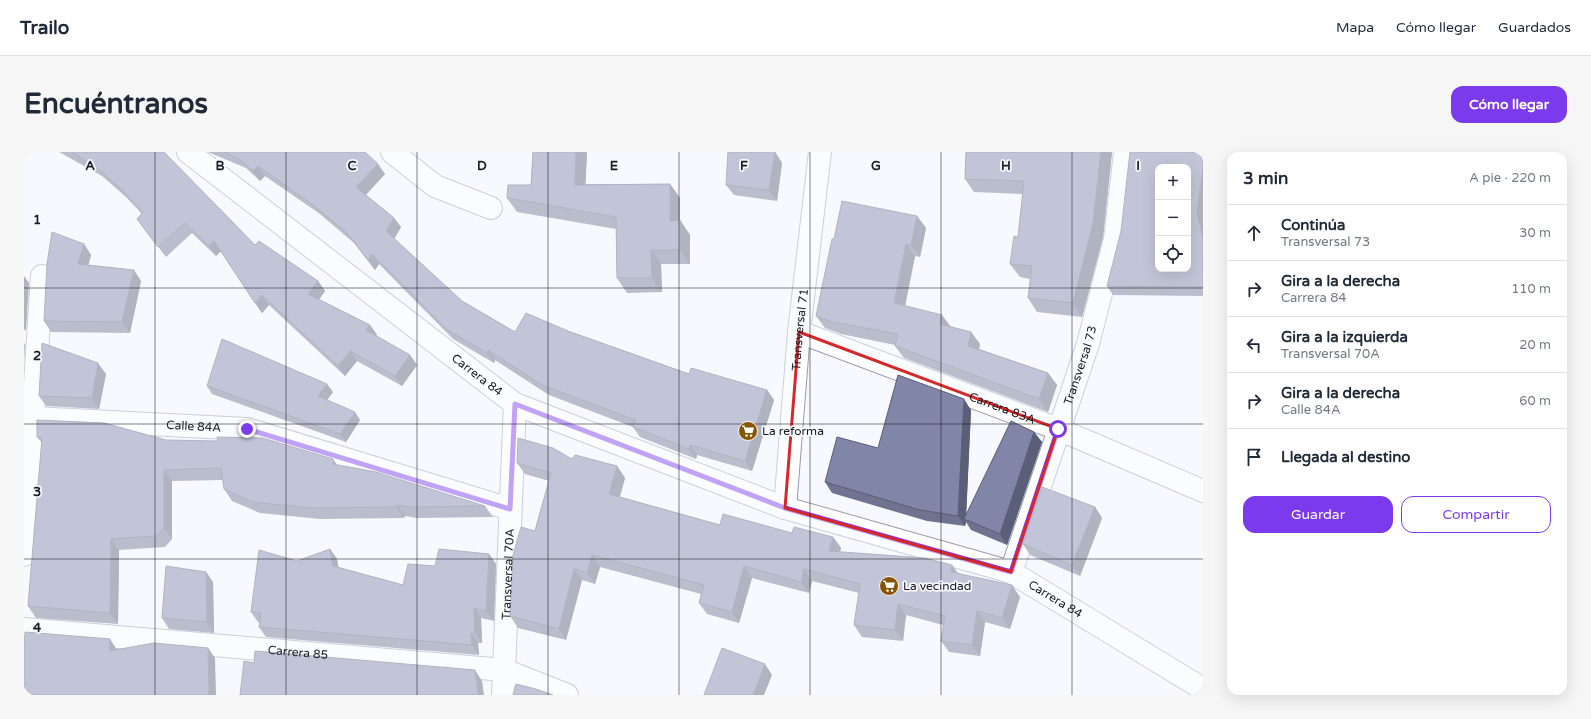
<!DOCTYPE html>
<html lang="es">
<head>
<meta charset="utf-8">
<style>
	body { margin:0; font-family:"Varela Round",sans-serif; background:#f6f6f7; color:#1f2937 }
	.controls { position:absolute; right:12px; top:12px; display:grid; overflow:hidden; border-radius:8px; box-shadow:0 4px 16px #0002 }
	.controls button { width:36px; height:36px; display:grid; place-items:center; padding:0; border:0; border-bottom:1px solid #e0e1e3; background:#fff; color:#1f2937; font:20px sans-serif }
	.stop { position:absolute; width:12px; height:12px; margin:-9px; border:3px solid #7c3aed; border-radius:50%; background:#fff }
	.stop.end { background:#7c3aed; border-color:#fff; box-shadow:0 1px 4px #0008 }
	.list { margin:0; padding:0; list-style:none }
	h2 { display:flex; justify-content:space-between; align-items:center; height:52px; margin:0; padding:0 16px; font-size:17px }
	h2 small { font-size:13px; font-weight:400; color:#747a83 }
	.list li { display:grid; grid-template-columns:26px 1fr auto; gap:12px; align-items:center; box-sizing:border-box; height:56px; padding:0 16px; border-top:1px solid #e0e1e3 }
	.list b { display:block; font-size:15px; white-space:nowrap }
	.list p { margin:0; font-size:13px; white-space:nowrap; color:#747a83 }
	.list em { font-size:13px; font-style:normal; color:#747a83 }
	.actions { display:flex; gap:8px; padding:12px 16px }
	.actions a { flex:1; padding:9px 0; border:1px solid #7c3aed; border-radius:12px; text-align:center; font-size:14px; color:#7c3aed }
	.actions .main { background:#7c3aed; color:#fff }
	.icon { flex:none; width:22px; height:22px; fill:none; stroke:currentColor; stroke-width:2; stroke-linecap:round; stroke-linejoin:round }
	.map { position:relative; flex:none; width:1179px; height:543px; overflow:hidden; border-radius:12px }
	header { display:flex; align-items:center; gap:24px; box-sizing:border-box; height:56px; padding:0 20px; background:#fff; border-bottom:1px solid #e0e1e3 }
	header strong { font-size:19px }
	nav { display:flex; gap:22px; margin-inline-start:auto; font-size:14px }
	.intro { display:flex; align-items:center; justify-content:space-between; box-sizing:border-box; height:96px; padding:0 24px }
	h1 { margin:0; font-size:28px }
	.button { padding:10px 18px; border-radius:12px; background:#7c3aed; color:#fff; font-size:14px; font-weight:700 }
	main { display:flex; gap:24px; padding:0 24px }
	aside { flex:1; background:#fff; border-radius:12px; box-shadow:0 4px 16px #0002 }
	.map>svg:first-child { display:block }
	.lines { fill:none; stroke-linecap:round; stroke-linejoin:round }
	.minor-casing { stroke:#979bb2; stroke-width:24 }
	.minor { stroke:#fff; stroke-width:22 }
	.wall { fill:#6f7390 }
	.shaded-wall { fill:#5a5e76 }
	.building { fill:#8186a8; stroke:#5a5e76; fill-rule:evenodd }
	.route { stroke:#7c3aed; stroke-width:5 }
	.marked { fill:none; stroke:#d62828; stroke-width:3; stroke-linejoin:round }
	.grid { fill:none; stroke:#191b23; stroke-width:1; stroke-opacity:0.55 }
	.labels { text-anchor:middle; dominant-baseline:central; stroke-width:3.5; stroke-linejoin:round; paint-order:stroke }
	.street-label { font-size:12px; fill:#191b23; stroke:#f8f9fe }
	.poi-label { font-size:12px; fill:#191b23; stroke:#f8f9fe; text-anchor:start }
	.grid-label { font-size:13px; text-anchor:middle; font-weight:bold; fill:#191b23; stroke:#f8f9fe; stroke-width:3.5; stroke-linejoin:round; paint-order:stroke }
</style>
</head>
<body>
<header>
<strong>Trailo</strong>
<nav><a>Mapa</a><a>Cómo llegar</a><a>Guardados</a></nav>
</header>
<div class="intro"><h1>Encuéntranos</h1><a class="button">Cómo llegar</a></div>
<main>
<div class="map">
<svg width="1179" height="543" viewBox="0 0 1179 543">
	<rect width="100%" height="100%" fill="#f8f9fe"/>
	<g class="lines">
		<g class="minor-casing">
			<g id="minor">
				<path id="s1" d="M164,0L491,252L761,356L987,420L1179,537"/>
				<path d="M368,0L411,34L467,56"/>
				<path id="s2" d="M775,180L1034,277L1179,339"/>
				<path id="s3" d="M9,266L223,277L486,357"/>
				<path id="s4" d="M761,356L775,180L796,0"/>
				<path d="M0,403L18,124"/>
				<path id="s5" d="M987,420L1064,192L1091,87L1101,0"/>
				<path id="s6" d="M0,477L480,518L543,543"/>
				<path id="s7" d="M479,543L491,252"/>
			</g>
		</g>
		<use href="#minor" class="minor"/>
	</g>
	<path class="wall" d="M35,0H140L231,93L294,129L301,139L295,148L346,173L353,183L352,184L386,203L393,213L378,234L333,209L321,224L245,153L238,161L197,99L192,104L168,81L142,105L113,67L118,62L102,45L78,24Z
		M184,0H341L361,22L342,43L370,66L377,75L370,87L438,149L491,180L544,179L665,222L743,238L750,248L728,319L673,303L672,307L616,285L609,275L525,243L471,208L470,211L429,187L355,112L351,118L330,91L296,62L241,24L236,29L222,16Z
		M509,0H563L561,32H646L656,46V68L666,83V112H637L638,140L603,141L593,126L592,77L493,60L483,46L507,33Z
		M751,0L758,11L753,49L710,43L702,33Z
		M942,0H1088L1079,85L1058,165L1013,160L1004,146L1006,127L996,125L986,112L994,85L999,42L950,40L941,27Z
		M1179,1V144L1089,143L1083,134Z
		M893,64L902,76L896,105L891,104L881,154L926,175L947,180L956,192L955,197L1024,221L1033,233L1024,260L880,206L871,194V193L817,182L801,176L792,164L810,87Z
		M60,92L67,103L64,113L117,129L106,181L27,180L20,169Z
		M82,222L75,257L22,254L15,244Z
		M183,234L309,240L303,248L336,268L322,290L188,242Z
		M947,258L942,362L1010,280L1018,290L983,393L947,378L942,370L941,374L903,369L808,341L801,330L854,296Z
		M13,285L142,288L313,313L461,354L469,365L393,366L381,364L380,366L296,367L236,361L208,349L200,337L199,328L148,329V387L141,395L95,398L94,472L12,466L4,454L18,291Z
		M548,307L593,314L601,326L596,345L696,373L768,381L809,385L817,396L816,400L935,422L996,445L986,477L961,470L956,504L925,500L917,489L919,473L882,463L879,489L838,485L830,473L835,441L788,429L785,441L728,426L715,471L683,462L675,451L677,442L576,415L571,432L558,428L542,488L494,476L486,464L525,329L501,322L493,311Z
		M1071,355L1078,366L1056,424L1006,403L999,392Z
		M306,397L313,407L314,415L379,433L411,414L465,402L472,412L470,469L457,466L458,491H454L455,503L242,485L235,475L236,471L234,470L227,460L273,409Z
		M182,420L189,430L190,481L145,477L138,466Z"/>
	<path class="shaded-wall" d="M552,0H563L561,47L551,33Z
		M751,0L758,11L753,49L745,38Z
		M1077,0H1088L1079,85L1058,165L1049,151Z
		M354,12L361,22L339,45L332,35Z
		M234,14L241,24L236,29L229,19Z
		M1179,16V87L1173,60Z
		M646,32L656,46V83L646,69Z
		M893,64L902,76L896,105L887,93Z
		M370,66L377,75L369,89L362,79Z
		M656,68L666,83V112L656,98Z
		M190,89L197,99L192,104L185,94Z
		M60,92L67,103L62,123L54,112Z
		M882,92L891,104L879,164L870,151Z
		M627,98L637,112L638,140L628,126Z
		M348,102L355,112L351,118L344,108Z
		M110,118L117,129L106,181L98,170Z
		M0,124L5,131L2,179L0,177Z
		M294,129L301,139L291,152L284,142Z
		M238,143L245,153L238,161L231,151Z
		M918,163L927,175L916,172Z
		M346,173L353,183L349,188L342,178Z
		M947,180L956,192L953,206L944,194Z
		M0,191L1,193L0,209Z
		M464,198L471,208L470,211L463,201Z
		M326,199L333,209L321,224L314,214Z
		M386,203L393,213L378,234L371,224Z
		M74,211L82,222L75,257L68,246Z
		M1024,221L1033,233L1024,260L1015,247Z
		M303,232L309,240L300,252L294,244Z
		M743,238L750,248L728,319L721,309Z
		M940,247L947,258L942,368L940,367L942,370L941,374L934,364Z
		M331,260L336,268L322,290L316,282Z
		M1010,280L1018,290L983,393L976,382Z
		M666,293L673,303L672,307L665,297Z
		M309,307L317,319L309,312Z
		M593,314L601,326L593,353L585,342Z
		M140,318L148,329V387L140,376Z
		M373,353L381,364L380,366L372,355Z
		M1071,355L1078,366L1056,424L1048,413Z
		M809,385L817,396L813,410L805,399Z
		M87,387L95,398L94,472L86,461Z
		M306,397L313,407L316,424L309,414Z
		M465,402L472,412L470,469L462,459Z
		M568,403L576,415L571,432L563,421Z
		M928,413L936,424L927,420Z
		M720,414L728,426L715,471L708,460Z
		M550,417L558,428L542,488L535,477Z
		M780,417L788,429L785,441L777,430Z
		M182,420L189,430L190,481L183,470Z
		M988,433L996,445L986,477L978,466Z
		M874,452L882,463L879,489L871,478Z
		M450,456L457,466L458,491L451,481Z
		M953,459L961,470L956,504L948,493Z
		M447,481L454,491L455,503L448,493Z
		M86,487L93,498L85,499Z
		M184,496L191,506L192,543H185Z
		M741,512L748,523L740,543H729Z
		M451,518L458,529L460,543H454Z"/>
	<path class="building" d="M47,0H140L231,93L235,89L294,129L284,142L346,173L342,178L386,203L371,224L326,199L314,214L238,143L231,151L190,89L185,94L161,71L134,95L113,67L119,60L95,35L71,14Z
		M200,0H341L354,12L332,35L370,66L362,79L438,149L491,180L502,161L544,179L665,222L667,216L743,238L721,309L666,293L665,297L609,275L612,268L518,233L464,198L463,201L422,177L348,102L344,108L323,81L289,53L234,14L229,19L215,7Z
		M509,0H552L551,33L646,32V69L656,68V98H627L628,126H593L592,65L483,46L484,33H507Z
		M704,0H751L745,38L702,33Z
		M942,0H1077L1069,71L1049,151L1004,146L1008,114L986,112L990,84L994,85L1000,29L941,27Z
		M1106,0H1169L1179,1V16L1173,60L1179,87V135L1083,134L1097,79ZM1134,15H1164V117H1134Z
		M818,49L893,64L887,93L882,92L870,151L918,163L916,172L947,180L944,194L1024,221L1015,247L871,194L874,182L809,170L792,164L808,87H810Z
		M28,80L60,92L54,112L110,118L98,170L20,169L23,112Z
		M198,187L303,232L294,244L331,260L316,282L183,234Z
		M18,191L74,211L68,246L15,244Z
		M874,223L940,247L934,364L896,358L801,330L813,285L854,296Z
		M13,268L80,271L142,288L194,289L193,285L239,286L309,307V312L352,320L461,354L385,355L373,353L372,355L288,356L228,350L200,337L197,316L140,318V376L133,384L87,387L86,461L4,454L18,286L13,285Z
		M987,269L1010,280L976,382L940,367Z
		M494,286L529,296L548,307L551,303L593,314L585,342L696,373L699,362L768,381L770,375L809,385L805,399L901,406L928,413L927,420L988,433L978,466L953,459L948,493L917,489L921,464L874,452L871,478L830,473L836,432L780,417L777,430L720,414L708,460L675,451L680,433L568,403L563,421L550,417L535,477L486,464L489,403L497,375L511,379L527,321L493,311Z
		M1018,335L1071,355L1048,413L999,392Z
		M306,397L309,414L379,433L384,412L411,414L415,397L465,402L462,459L450,456L451,481H447L448,493L235,475L237,461L227,460L235,398L273,409Z
		M142,414L182,420L183,470L138,466Z
		M1,480L86,487L85,499L130,491L184,496L185,543H0V495Z
		M698,496L741,512L729,543H680Z
		M231,499L451,518L454,543H216L220,509L230,511Z
		M492,532L512,537L529,543H489Z"/>
	<g class="lines">
		<path class="route" d="M223,277L486,357L491,252L761,356L987,420L1034,277"/>
	</g>
	<path d="M0 0H1179V543H0ZM775,180L1034,277L987,420L761,356Z" fill="#f8f9fe" fill-opacity=".55" fill-rule="evenodd"/>
	<path class="marked" d="M775,180L1034,277L987,420L761,356Z"/>
	<path class="grid" d="M131,0V543M262,0V543M393,0V543M524,0V543M655,0V543M786,0V543M917,0V543M1048,0V543M0,136H1179M0,272H1179M0,407H1179"/>
	<defs>
		<g id="supermarket-disc" transform="scale(1)"><circle r="9.5" fill="#895402" stroke="#f8f9fe"/><path d="M-6-5.5h2.5l.6 2H6L4.5 2H-2.5L-4.4-4H-6ZM-1.5 3.2a1.3 1.3 0 1 0 .1 0ZM3 3.2a1.3 1.3 0 1 0 .1 0Z" fill="#fff"/></g>
	</defs>
	<g fill-rule="evenodd">
		<use href="#supermarket-disc" x="724" y="279"/>
		<use href="#supermarket-disc" x="865" y="434"/>
	</g>
	<g class="labels">
		<g class="street-label">
			<text stroke="none"><textPath href="#s4" startOffset="179">Transversal 71</textPath></text>
			<text stroke="none"><textPath href="#s5" startOffset="218">Transversal 73</textPath></text>
			<text stroke="none"><textPath href="#s1" startOffset="365">Carrera 84</textPath></text>
			<text stroke="none"><textPath href="#s2" startOffset="217">Carrera 83A</textPath></text>
			<text stroke="none"><textPath href="#s3" startOffset="161">Calle 84A</textPath></text>
			<text stroke="none"><textPath href="#s7" startOffset="121">Transversal 70A</textPath></text>
			<text stroke="none"><textPath href="#s1" startOffset="989">Carrera 84</textPath></text>
			<text stroke="none"><textPath href="#s6" startOffset="275">Carrera 85</textPath></text>
		</g>
		<g class="poi-label">
			<text x="738" y="279">La reforma</text>
			<text x="879" y="434">La vecindad</text>
		</g>
	</g>
	<g class="grid-label">
		<text x="66" y="18">A</text>
		<text x="196" y="18">B</text>
		<text x="328" y="18">C</text>
		<text x="458" y="18">D</text>
		<text x="590" y="18">E</text>
		<text x="720" y="18">F</text>
		<text x="852" y="18">G</text>
		<text x="982" y="18">H</text>
		<text x="1114" y="18">I</text>
		<text x="13" y="72">1</text>
		<text x="13" y="208">2</text>
		<text x="13" y="344">3</text>
		<text x="13" y="480">4</text>
	</g>
</svg>
<div class="controls">
<button>+</button>
<button>−</button>
<button><svg class="icon" aria-label="locate" viewBox="0 0 24 24"><circle cx="12" cy="12" r="6"/><path d="M12 2v4M12 18v4M2 12h4M18 12h4"/></svg></button>
</div>
<div class="stop" style="left:1034px;top:277px"></div>
<div class="stop end" style="left:223px;top:277px"></div>
</div>
<aside>
<h2>3 min<small>A pie · 220 m</small></h2>
<ul class="list">
<li><svg class="icon" aria-label="ahead" viewBox="0 0 24 24"><path d="M12 20V5M6 11l6-6 6 6"/></svg><div><b>Continúa</b><p>Transversal 73</p></div><em>30 m</em></li>
<li><svg class="icon" aria-label="right" viewBox="0 0 24 24"><path d="M7 20v-9h11M14 6l5 5-5 5"/></svg><div><b>Gira a la derecha</b><p>Carrera 84</p></div><em>110 m</em></li>
<li><svg class="icon" aria-label="left" viewBox="0 0 24 24"><path d="M17 20v-9H6M10 6l-5 5 5 5"/></svg><div><b>Gira a la izquierda</b><p>Transversal 70A</p></div><em>20 m</em></li>
<li><svg class="icon" aria-label="right" viewBox="0 0 24 24"><path d="M7 20v-9h11M14 6l5 5-5 5"/></svg><div><b>Gira a la derecha</b><p>Calle 84A</p></div><em>60 m</em></li>
<li><svg class="icon" aria-label="arrive" viewBox="0 0 24 24"><path d="M6 21V4h12l-3 4 3 4H6"/></svg><div><b>Llegada al destino</b></div></li>
</ul>
<div class="actions"><a class="main">Guardar</a><a>Compartir</a></div>
</aside>
</main>
</body>
</html>
